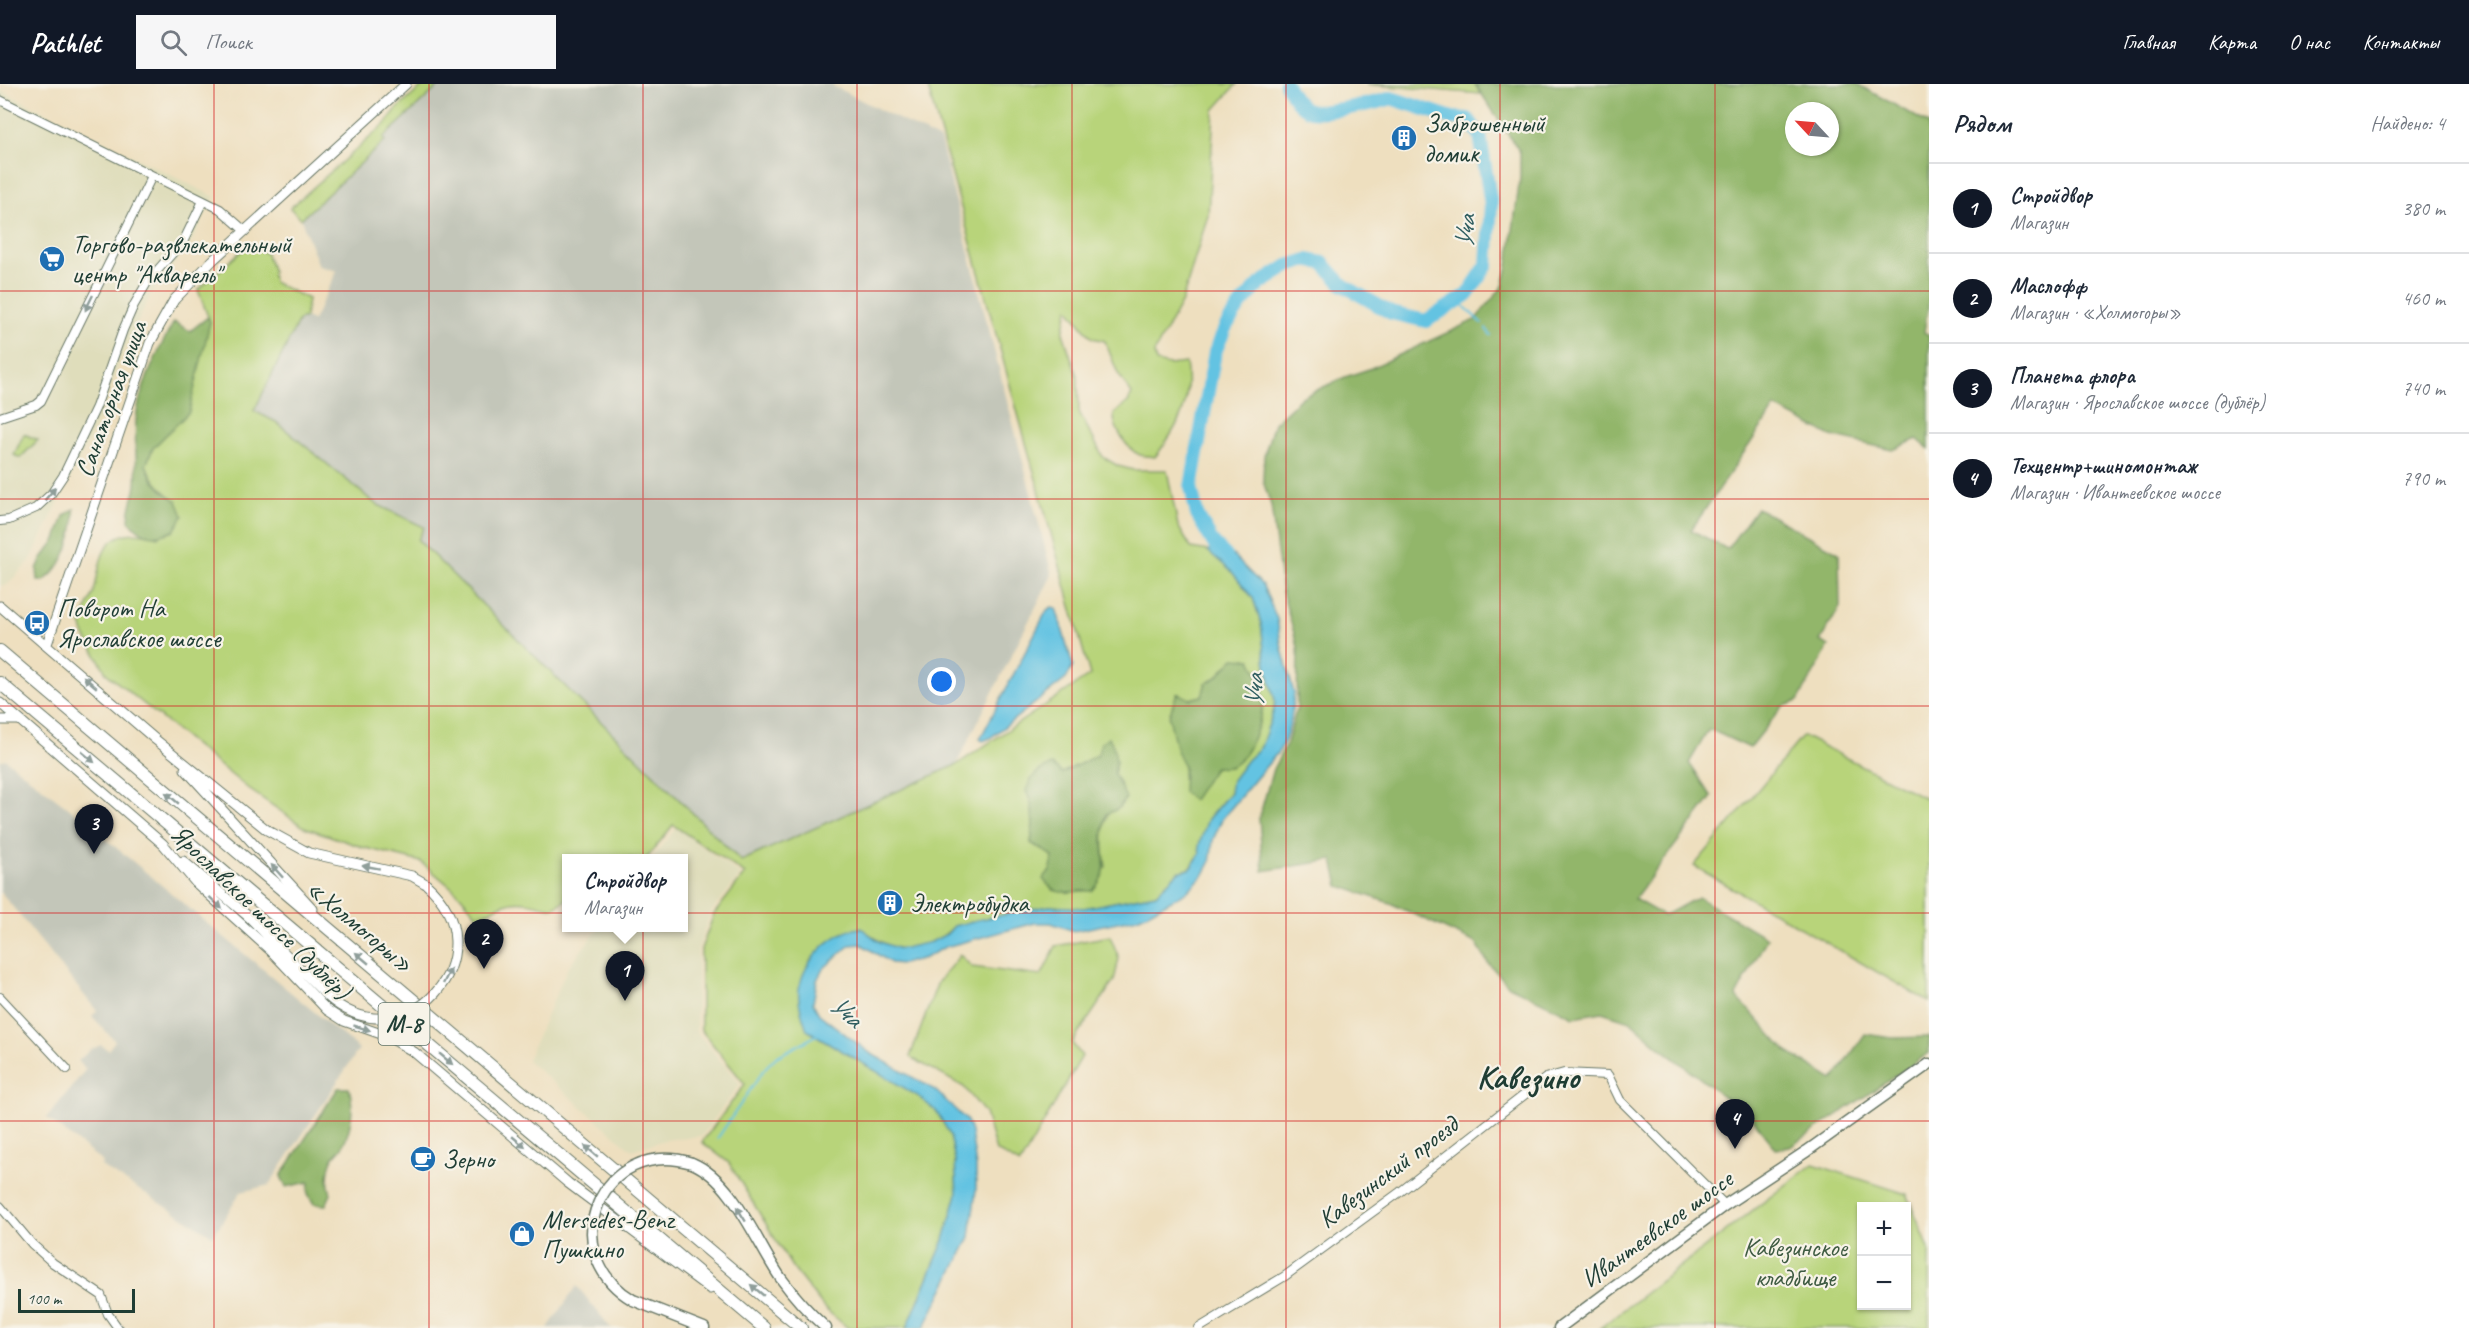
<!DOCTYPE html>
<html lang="ru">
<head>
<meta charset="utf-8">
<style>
	body { margin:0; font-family:Caveat,sans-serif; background:#f6f6f7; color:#1f2937 }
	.controls { position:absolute; right:18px; bottom:18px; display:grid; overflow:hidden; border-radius:0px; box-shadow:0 2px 4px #0004 }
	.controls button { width:54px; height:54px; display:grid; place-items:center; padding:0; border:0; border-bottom:2px solid #e0e1e3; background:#fff; color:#1f2937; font:30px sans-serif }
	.compass { position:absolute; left:1785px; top:18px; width:54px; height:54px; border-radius:50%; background:#fff; box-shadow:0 2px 4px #0004; rotate:296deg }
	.scale { position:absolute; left:18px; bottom:15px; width:117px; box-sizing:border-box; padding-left:6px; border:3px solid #1f3d34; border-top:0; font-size:16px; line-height:21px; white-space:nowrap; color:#1f3d34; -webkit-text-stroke:4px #f7f3e8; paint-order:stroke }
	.you { position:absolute; left:942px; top:598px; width:21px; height:21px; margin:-15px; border:4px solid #fff; border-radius:50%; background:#1a73e8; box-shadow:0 0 0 9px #1a73e833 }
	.badge { display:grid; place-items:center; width:39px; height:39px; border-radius:50%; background:#111827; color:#fff; font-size:20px; font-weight:700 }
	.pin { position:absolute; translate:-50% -50px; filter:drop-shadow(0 2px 3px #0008) }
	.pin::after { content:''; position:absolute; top:32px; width:21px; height:18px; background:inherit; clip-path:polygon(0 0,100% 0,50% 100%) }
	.popup { position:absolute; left:562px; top:770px; width:126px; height:78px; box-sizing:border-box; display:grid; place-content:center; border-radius:0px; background:#fff; filter:drop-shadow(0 2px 4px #0005); font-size:20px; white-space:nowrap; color:#747a83 }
	.popup b { font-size:22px; color:#1f2937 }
	.popup::after { content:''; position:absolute; left:50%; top:100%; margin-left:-12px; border:12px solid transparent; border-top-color:#fff }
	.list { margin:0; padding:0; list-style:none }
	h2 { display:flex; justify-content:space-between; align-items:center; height:78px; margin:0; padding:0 24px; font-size:26px }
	h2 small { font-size:20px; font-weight:400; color:#747a83 }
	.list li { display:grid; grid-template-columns:39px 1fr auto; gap:18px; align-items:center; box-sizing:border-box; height:90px; padding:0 24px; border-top:2px solid #e0e1e3 }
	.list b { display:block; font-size:22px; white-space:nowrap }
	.list p { margin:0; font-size:20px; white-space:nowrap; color:#747a83 }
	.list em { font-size:20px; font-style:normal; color:#747a83 }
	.icon { flex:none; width:33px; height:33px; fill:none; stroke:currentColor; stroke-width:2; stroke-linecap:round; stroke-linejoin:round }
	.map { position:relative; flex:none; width:1929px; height:1244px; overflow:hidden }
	header { display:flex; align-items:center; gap:36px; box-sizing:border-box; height:84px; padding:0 30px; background:#111827; color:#fff }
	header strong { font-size:28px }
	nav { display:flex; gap:33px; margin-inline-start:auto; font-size:21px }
	.search { width:420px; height:54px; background:#f6f6f7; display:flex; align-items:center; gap:15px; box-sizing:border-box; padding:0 21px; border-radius:0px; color:#747a83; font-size:22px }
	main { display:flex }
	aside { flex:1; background:#fff }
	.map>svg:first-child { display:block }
	.built { fill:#dfddbb }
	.industrial { fill:#c3c6b9 }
	.green { fill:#b8d47a; stroke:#6c8857; stroke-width:1.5; fill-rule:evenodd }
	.forest { fill:#92b66a; stroke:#587a4f; stroke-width:1.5; fill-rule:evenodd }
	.water { fill:#64c3e2; stroke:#42808b; stroke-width:1.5 }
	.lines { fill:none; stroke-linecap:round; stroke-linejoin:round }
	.stream { stroke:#64c3e2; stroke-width:2 }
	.river { stroke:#64c3e2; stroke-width:14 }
	.minor-casing { stroke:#677665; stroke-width:10 }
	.tertiary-casing { stroke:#677665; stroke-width:11 }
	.secondary-casing { stroke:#677665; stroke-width:13 }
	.trunk-casing { stroke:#677665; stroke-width:14 }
	.minor { stroke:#fff; stroke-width:8 }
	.tertiary { stroke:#fff; stroke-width:9 }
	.secondary { stroke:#fff; stroke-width:10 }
	.trunk { stroke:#fff; stroke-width:12 }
	.tertiary-bridge-casing { stroke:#677665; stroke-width:11; stroke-linecap:butt }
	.secondary-bridge-casing { stroke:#677665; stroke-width:13; stroke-linecap:butt }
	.tertiary-bridge { stroke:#fff; stroke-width:9 }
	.secondary-bridge { stroke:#fff; stroke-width:10 }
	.oneway { fill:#8f9e9a }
	.grid { fill:none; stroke:#d62828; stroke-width:1.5; stroke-opacity:0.55 }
	.labels { text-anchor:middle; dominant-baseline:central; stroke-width:4.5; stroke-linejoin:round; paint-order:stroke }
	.shield { fill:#f7f3e8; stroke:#60746a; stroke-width:1.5 }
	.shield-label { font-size:24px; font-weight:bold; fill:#1f3d34 }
	.poi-label { font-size:26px; fill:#1f3d34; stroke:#f7f3e8; text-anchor:start }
	.street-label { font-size:26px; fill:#1f3d34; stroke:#f7f3e8 }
	.park-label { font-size:26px; fill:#3e5b42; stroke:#f7f3e8 }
	.water-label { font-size:27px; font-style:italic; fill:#305e60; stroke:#f7f3e8 }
	.district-label { font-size:32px; font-weight:bold; fill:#1f3d34; stroke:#f7f3e8 }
</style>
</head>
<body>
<header>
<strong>Pathlet</strong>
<div class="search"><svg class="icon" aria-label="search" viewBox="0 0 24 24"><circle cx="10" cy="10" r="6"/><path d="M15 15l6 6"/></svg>Поиск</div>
<nav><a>Главная</a><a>Карта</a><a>О нас</a><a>Контакты</a></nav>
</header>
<main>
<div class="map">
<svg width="1929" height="1244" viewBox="0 0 1929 1244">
	<rect width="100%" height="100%" fill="#f7f3e8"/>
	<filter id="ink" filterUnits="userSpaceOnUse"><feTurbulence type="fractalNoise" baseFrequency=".0167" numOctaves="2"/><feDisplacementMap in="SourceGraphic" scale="12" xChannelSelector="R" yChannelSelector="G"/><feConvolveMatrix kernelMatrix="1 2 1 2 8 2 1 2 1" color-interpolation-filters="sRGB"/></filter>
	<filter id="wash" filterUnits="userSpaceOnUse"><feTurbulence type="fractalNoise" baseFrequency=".008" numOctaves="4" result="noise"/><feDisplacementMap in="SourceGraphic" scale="24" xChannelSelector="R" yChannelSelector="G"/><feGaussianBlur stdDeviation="1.35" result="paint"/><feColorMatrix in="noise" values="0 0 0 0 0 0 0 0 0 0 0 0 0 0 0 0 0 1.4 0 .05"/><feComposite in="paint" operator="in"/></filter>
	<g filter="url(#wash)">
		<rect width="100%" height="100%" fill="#eedfbf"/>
		<path class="built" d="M0,6L215,113L191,158L150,211L123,269L101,331L30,477L7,501L0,502Z
			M676,744L741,791L711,828L698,865L696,947L740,1000L702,1052L665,1056L632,1066L527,976L568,883L599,844H684V774H652Z"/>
		<path class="industrial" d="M441,0H834L833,2L940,56L1052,491L956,681L741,777L418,456L423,443L376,420L276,338L254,327L299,236L305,234L313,237L337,187L319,182L301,135L385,57L383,54Z
			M5,675L66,722L359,965L269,1101L241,1108L213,1152L101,1082L103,1078L47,1034L86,985L78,977L90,966L101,961L108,966L115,957L92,932L97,927L0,807V677Z
			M577,1202L610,1243L614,1244H548Z"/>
		<path class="green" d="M425,0H441L383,54L385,57L301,135L290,124L385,40L396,26Z
			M927,0H1237L1214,26L1208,131L1182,217L1154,269L1156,278L1169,281L1186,279C1192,319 1179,342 1155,373C1150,372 1144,372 1140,371C1127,366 1113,343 1114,330L1128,318L1132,310L1118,290L1105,257L1092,254L1068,224L1063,249L1078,295L1079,328L1103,373L1118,382L1133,386H1167L1178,442L1191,464L1208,467L1232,488L1253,514L1261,539L1266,582L1275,616L1274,626L1261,663L1247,676L1232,696L1230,708L1208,735L1199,761L1200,770L1189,785L1178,788L1156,810L1084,824L1049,822L954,842C943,855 915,868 898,864C884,862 873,852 861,844L827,859L810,877L807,946L918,1012L937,1028L950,1051L955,1076L957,1110L944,1156L907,1244H848L824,1224L792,1183L729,1079L702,1058L745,1000L701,946V865L714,830L745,790L673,741L647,774H566V816L553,824C517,815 511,813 479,833L458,809L421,778L362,763L304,743L250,706L107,590L85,552L80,537C85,528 90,518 94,508C98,493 99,470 110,459C123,445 143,449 158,453L177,417C162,407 154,397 146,381L153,364L165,350L210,238L198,206L248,161L266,169L272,185L273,198L308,215L305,234L299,236L254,327L276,338L376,420L424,443L418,456L741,777L956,681L1090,591ZM1251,575C1256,587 1262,600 1263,612C1266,630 1248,677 1229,683C1225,684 1219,682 1215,682L1207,693L1182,695L1184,682L1175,658L1173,645L1169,633L1177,609L1190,615L1202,612L1206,599L1217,593L1225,583ZM1101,659L1116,677L1114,691L1121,701C1104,733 1100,746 1106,783C1087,799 1079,813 1052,806L1051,785L1053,772L1031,759L1033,745L1032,718L1062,689L1098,671Z
			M1366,0H1475L1480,10Z
			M24,350L38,356L20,374L14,371Z
			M1803,652L1929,716V918L1694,782Z
			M1110,852L1119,874L1114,897L1072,959L1082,972L1020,1080L996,1067L985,1029L964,1003L910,973L938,898L960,871L972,883L1041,892L1056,862Z
			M1813,1080L1907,1110L1929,1165V1244H1600ZM1862,1122H1906V1222H1862Z"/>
		<path class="forest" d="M1475,0H1857L1929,40V216L1924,248L1929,251V365L1917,355L1893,366L1831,352L1775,323L1691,446L1727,465L1757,424L1839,469L1840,523L1820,557L1829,562L1798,617L1782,623L1750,664L1709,645L1689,679L1712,713L1634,815L1664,832L1698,813L1767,854L1736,912L1786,967L1833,996L1865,950L1892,954L1929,953V969L1790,1063L1776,1065L1754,1036L1661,964L1630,937L1602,928L1574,933L1509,902L1488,879L1476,859L1390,819L1339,802L1333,776L1263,787L1259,734L1273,685L1287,659L1297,624L1298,563L1282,507L1271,421L1263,397L1264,372L1274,339L1302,313L1345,293L1369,285L1475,236L1503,202L1508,182L1520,94V68ZM1794,27H1830V63H1794Z
			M208,233L210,238L189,328L153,364L146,381L153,396L164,408L177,417L183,432L174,447C154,455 144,454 129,437C129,421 134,416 136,401C138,381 134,359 136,337C138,307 159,264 174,238L190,247Z
			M74,425C76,442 68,470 57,484C54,489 48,493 44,497H38L37,485L42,474L56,456L64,432Z
			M1234,574L1251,575C1257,587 1263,602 1263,615C1264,633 1248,678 1229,683C1225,684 1219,683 1215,683L1193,716L1183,708L1184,682L1178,671L1169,633L1177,609L1190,615L1202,612L1206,599L1217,593Z
			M1109,653L1114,664L1116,677L1114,690L1126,714L1118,725L1106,730C1105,739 1102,749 1103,758C1103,781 1110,788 1092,807C1069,805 1060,817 1043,795L1051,785L1053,772L1031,759C1034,741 1034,722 1026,707C1031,692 1037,686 1052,681L1062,689L1098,671L1101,659Z
			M338,1004H349C355,1023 351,1046 342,1063C340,1067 335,1070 333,1074C327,1085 327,1099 331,1110L326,1121L314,1120L308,1110L309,1098L286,1103L281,1092Z"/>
		<path class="water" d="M1219,457L1263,502L1277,535L1282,565L1294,609L1291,636L1285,656L1279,667L1222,735L1213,756L1210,779L1204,790L1188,807L1148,829L1137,834L1074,847L1051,839H1035L945,863L925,874L902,880L891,879L861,860L850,861L823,885L817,896L813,919L819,930L870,969L935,1006L967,1037L971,1048L976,1083V1106L970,1153L924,1244H907L944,1156L957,1110L955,1076L950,1051L937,1028L918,1012L807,946C803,933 797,919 799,905C804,876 832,847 861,844L880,858L900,865L931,858L947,850L954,842L977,836L1049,822L1084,824L1156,810L1178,788L1190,785L1200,770L1199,761L1208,735L1230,709L1232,696L1247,676L1261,663L1274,626L1275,616L1266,582L1261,539L1253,514L1232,488L1208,467Z
			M1052,523L1056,524L1073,582L1066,595L990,654L983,657L980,655L1047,526Z"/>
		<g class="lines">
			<path class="stream" d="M1458,216L1482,240
				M1486,245L1491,251
				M717,1055L765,984L776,973L817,951"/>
			<path class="river" d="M1226,472L1214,460L1197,431L1191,403L1215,268L1226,242L1241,220L1260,200L1288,182L1307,176L1323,179L1343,201L1391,229L1426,237L1467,211L1487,181L1491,121L1480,51L1468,35L1452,34L1391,14C1379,19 1322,30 1311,27C1298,23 1292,11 1286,0"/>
		</g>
	</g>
	<g filter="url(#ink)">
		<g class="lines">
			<g class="minor-casing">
				<path id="minor" d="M0,16L220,125L245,147
					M0,333L36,321L41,317L152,92
					M0,437L9,436L36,424L51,410L63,392L96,323L123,246L134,221L148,197L184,156L203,117
					M0,913L67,985
					M0,1122L32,1160L53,1179L101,1211L108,1230L118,1244
					M1199,1244L1285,1192L1400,1108L1546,994L1564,989L1608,991L1620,1016L1725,1121"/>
			</g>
			<g class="tertiary-casing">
				<path id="tertiary" d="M0,522L156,656L267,746L309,769L412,792L426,800
					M47,560L150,259L174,216L213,176L406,0
					M0,619L163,760L196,799L271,867L327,926L344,937L387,952L414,968L568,1099L710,1205
					M0,636H18
					M185,685L313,825
					M183,777L249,833L327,912"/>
			</g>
			<g class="secondary-casing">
				<path id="secondary" d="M692,1079C733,1096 755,1156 780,1193C793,1211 809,1229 826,1244
					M633,1216L704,1244
					M1559,1244L1725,1121L1807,1067L1929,980"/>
			</g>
			<g class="trunk-casing">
				<path id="trunk" d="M0,567L801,1244
					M0,599L764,1244"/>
			</g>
			<use href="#minor" class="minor"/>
			<use href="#tertiary" class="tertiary"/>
			<use href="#secondary" class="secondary"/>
			<use href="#trunk" class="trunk"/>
			<g class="tertiary-bridge-casing">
				<path id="tertiary-bridge" d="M327,912C406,982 505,870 426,800"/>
			</g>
			<g class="secondary-bridge-casing">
				<path id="secondary-bridge" d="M633,1216C552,1168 602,1052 692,1079"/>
			</g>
			<use href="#tertiary-bridge" class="tertiary-bridge"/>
			<use href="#secondary-bridge" class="secondary-bridge"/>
		</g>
		<defs><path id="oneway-solid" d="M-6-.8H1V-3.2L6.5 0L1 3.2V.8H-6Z" transform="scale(1.5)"/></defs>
		<g class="oneway">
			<use href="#oneway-solid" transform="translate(89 219) rotate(116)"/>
			<use href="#oneway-solid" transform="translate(50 410) rotate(-50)"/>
			<use href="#oneway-solid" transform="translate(90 598) rotate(-139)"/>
			<use href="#oneway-solid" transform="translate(88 673) rotate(40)"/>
			<use href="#oneway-solid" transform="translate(172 714) rotate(-140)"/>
			<use href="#oneway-solid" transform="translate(371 783) rotate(-170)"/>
			<use href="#oneway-solid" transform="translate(277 787) rotate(-132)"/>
			<use href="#oneway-solid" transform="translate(216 819) rotate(43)"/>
			<use href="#oneway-solid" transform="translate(362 874) rotate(-140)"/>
			<use href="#oneway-solid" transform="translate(447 892) rotate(-64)"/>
			<use href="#oneway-solid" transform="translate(362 944) rotate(17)"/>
			<use href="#oneway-solid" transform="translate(446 975) rotate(40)"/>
			<use href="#oneway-solid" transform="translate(519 1058) rotate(40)"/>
			<use href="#oneway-solid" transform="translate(591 1067) rotate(-140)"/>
			<use href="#oneway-solid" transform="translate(741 1130) rotate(-122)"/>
			<use href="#oneway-solid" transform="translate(757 1206) rotate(-140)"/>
		</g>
	</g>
	<path class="grid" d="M214,0V1244M429,0V1244M643,0V1244M857,0V1244M1072,0V1244M1286,0V1244M1500,0V1244M1715,0V1244M0,207H1929M0,415H1929M0,622H1929M0,829H1929M0,1037H1929"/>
	<defs>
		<g id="building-disc" transform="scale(1.35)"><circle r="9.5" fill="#1f6fb2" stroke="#f7f3e8"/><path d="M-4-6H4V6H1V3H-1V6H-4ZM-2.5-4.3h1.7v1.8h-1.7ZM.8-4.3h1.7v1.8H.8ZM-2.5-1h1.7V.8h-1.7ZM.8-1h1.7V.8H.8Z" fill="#fff"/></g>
		<g id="supermarket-disc" transform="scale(1.35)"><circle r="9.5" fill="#1f6fb2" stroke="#f7f3e8"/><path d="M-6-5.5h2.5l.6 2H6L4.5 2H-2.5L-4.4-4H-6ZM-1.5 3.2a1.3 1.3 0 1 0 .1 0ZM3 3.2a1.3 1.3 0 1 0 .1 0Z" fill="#fff"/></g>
		<g id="bus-disc" transform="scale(1.35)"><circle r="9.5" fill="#1f6fb2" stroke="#f7f3e8"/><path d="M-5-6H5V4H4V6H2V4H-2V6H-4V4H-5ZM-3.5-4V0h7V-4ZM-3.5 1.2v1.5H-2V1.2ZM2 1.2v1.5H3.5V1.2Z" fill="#fff"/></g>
		<g id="cafe-disc" transform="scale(1.35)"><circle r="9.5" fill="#1f6fb2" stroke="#f7f3e8"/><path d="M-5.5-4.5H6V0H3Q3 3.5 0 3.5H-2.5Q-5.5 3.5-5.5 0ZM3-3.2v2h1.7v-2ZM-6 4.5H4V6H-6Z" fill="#fff"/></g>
		<g id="shop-disc" transform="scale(1.35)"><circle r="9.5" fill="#1f6fb2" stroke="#f7f3e8"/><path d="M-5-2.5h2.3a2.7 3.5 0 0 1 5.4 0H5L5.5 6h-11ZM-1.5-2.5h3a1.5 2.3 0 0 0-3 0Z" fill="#fff"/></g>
	</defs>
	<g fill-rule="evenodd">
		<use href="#building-disc" x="1404" y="54"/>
		<use href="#supermarket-disc" x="52" y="175"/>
		<use href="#bus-disc" x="37" y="539"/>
		<use href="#building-disc" x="890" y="819"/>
		<use href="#cafe-disc" x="423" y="1075"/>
		<use href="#shop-disc" x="522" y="1150"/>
	</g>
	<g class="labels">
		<rect class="shield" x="378.5" y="919" width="51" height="42" rx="4.5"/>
		<g class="shield-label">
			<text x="404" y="940">М-8</text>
		</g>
		<g class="poi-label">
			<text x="1424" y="39">Заброшенный<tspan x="1424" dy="30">домик</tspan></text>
			<text x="72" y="160">Торгово-развлекательный<tspan x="72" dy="30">центр "Акварель"</tspan></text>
			<text x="57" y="524">Поворот На<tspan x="57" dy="30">Ярославское шоссе</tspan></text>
			<text x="910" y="819">Электробудка</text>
			<text x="442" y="1075">Зерно</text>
			<text x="542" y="1135">Mersedes-Benz<tspan x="542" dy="30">Пушкино</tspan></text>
		</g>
		<g class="street-label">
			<text transform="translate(111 315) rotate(-70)">Санаторная улица</text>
			<text transform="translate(261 828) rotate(44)">Ярославское шоссе (дублёр)</text>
			<text transform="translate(360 842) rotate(40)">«Холмогоры»</text>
			<text transform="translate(1388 1088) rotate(-37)">Кавезинский проезд</text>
			<text transform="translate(1657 1145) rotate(-36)">Ивантеевское шоссе</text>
		</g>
		<g class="park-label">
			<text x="1795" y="1163">Кавезинское<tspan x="1795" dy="30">кладбище</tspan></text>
		</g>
		<g class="water-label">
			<text transform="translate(1465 148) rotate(-86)">Уча</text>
			<text transform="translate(1254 607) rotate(-91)">Уча</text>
			<text transform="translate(846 927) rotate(41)">Уча</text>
		</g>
		<g class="district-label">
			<text x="1528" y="993">Кавезино</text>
		</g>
	</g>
</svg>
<div class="controls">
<button>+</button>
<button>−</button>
</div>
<svg class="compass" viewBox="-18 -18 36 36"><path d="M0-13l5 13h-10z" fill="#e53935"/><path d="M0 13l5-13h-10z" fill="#747a83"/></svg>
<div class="scale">100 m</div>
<div class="you"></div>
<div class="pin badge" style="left:625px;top:917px">1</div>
<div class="popup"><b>Стройдвор</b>Магазин</div>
<div class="pin badge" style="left:484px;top:885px">2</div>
<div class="pin badge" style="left:94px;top:770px">3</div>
<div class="pin badge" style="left:1735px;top:1065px">4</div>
</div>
<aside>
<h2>Рядом<small>Найдено: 4</small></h2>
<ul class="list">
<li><span class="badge">1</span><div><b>Стройдвор</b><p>Магазин</p></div><em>380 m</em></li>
<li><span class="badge">2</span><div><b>Маслофф</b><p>Магазин · «Холмогоры»</p></div><em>460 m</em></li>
<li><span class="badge">3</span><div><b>Планета флора</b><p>Магазин · Ярославское шоссе (дублёр)</p></div><em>740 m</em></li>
<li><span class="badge">4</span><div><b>Техцентр+шиномонтаж</b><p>Магазин · Ивантеевское шоссе</p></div><em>790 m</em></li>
</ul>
</aside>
</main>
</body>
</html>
